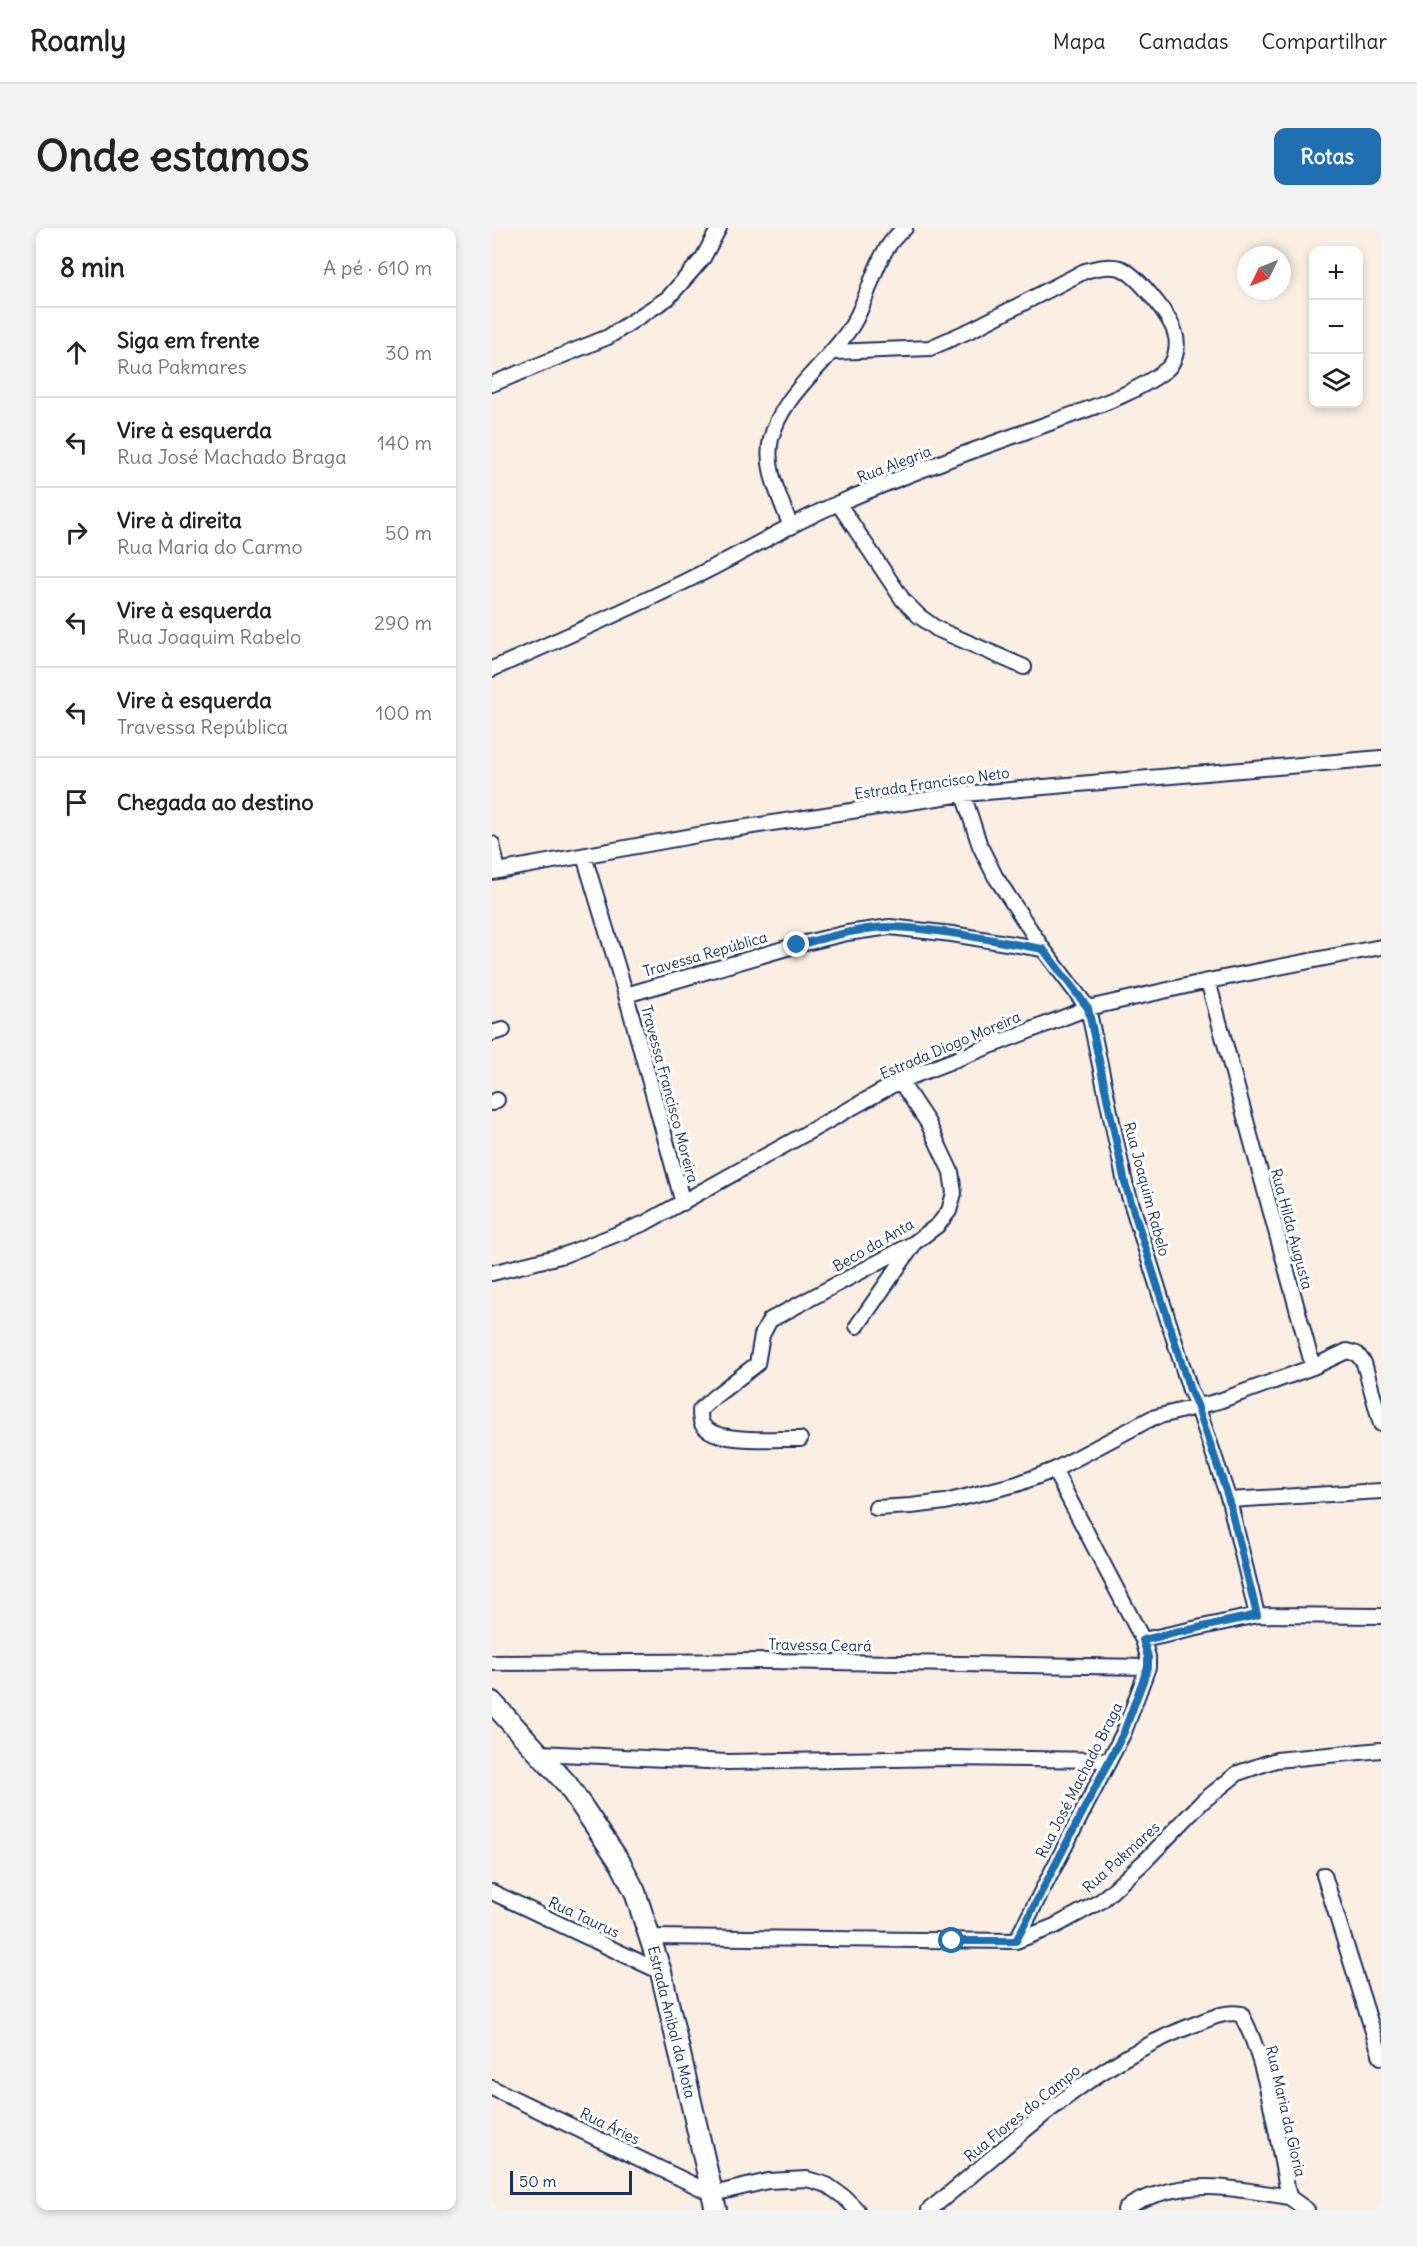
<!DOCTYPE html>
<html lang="pt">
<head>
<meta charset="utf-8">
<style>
	body { margin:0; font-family:Delius,sans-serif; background:#f2f2f2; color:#222 }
	.controls { position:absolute; right:18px; top:18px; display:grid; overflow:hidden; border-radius:12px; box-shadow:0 3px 9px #0003 }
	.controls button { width:54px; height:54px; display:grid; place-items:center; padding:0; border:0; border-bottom:2px solid #e0e0e0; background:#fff; color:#222; font:30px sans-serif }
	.compass { position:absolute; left:745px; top:18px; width:54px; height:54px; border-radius:50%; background:#fff; box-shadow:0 3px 9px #0003; rotate:227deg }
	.scale { position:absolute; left:18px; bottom:15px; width:122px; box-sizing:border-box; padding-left:6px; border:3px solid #1b2f5e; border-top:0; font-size:16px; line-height:21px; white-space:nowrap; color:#1b2f5e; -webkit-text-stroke:4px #fff; paint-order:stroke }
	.stop { position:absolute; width:18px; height:18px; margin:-14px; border:4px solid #1f6fb2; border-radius:50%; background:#fff }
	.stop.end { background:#1f6fb2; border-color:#fff; box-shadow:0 2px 6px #0008 }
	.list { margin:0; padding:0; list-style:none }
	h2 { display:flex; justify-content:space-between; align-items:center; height:78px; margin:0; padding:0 24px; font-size:26px }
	h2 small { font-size:20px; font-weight:400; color:#767676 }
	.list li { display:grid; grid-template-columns:39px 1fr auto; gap:18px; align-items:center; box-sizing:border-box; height:90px; padding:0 24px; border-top:2px solid #e0e0e0 }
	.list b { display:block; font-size:22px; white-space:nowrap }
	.list p { margin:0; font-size:20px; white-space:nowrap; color:#767676 }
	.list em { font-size:20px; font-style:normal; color:#767676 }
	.icon { flex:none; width:33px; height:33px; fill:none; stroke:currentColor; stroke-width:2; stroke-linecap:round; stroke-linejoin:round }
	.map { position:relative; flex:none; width:889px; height:1982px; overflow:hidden; border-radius:12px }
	header { display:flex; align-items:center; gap:36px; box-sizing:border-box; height:84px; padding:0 30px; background:#fff; border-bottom:2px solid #e0e0e0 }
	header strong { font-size:28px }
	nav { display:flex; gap:33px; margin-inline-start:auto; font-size:21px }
	.intro { display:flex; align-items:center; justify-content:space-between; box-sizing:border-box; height:144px; padding:0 36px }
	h1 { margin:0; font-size:42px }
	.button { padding:15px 27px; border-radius:12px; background:#1f6fb2; color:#fff; font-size:21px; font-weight:700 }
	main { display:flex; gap:36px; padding:0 36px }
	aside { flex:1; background:#fff; border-radius:12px; box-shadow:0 3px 9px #0003 }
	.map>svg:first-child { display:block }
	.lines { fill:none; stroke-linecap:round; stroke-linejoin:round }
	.street-casing { stroke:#1b2f5e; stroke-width:18 }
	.secondary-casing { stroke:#1b2f5e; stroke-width:24 }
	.street { stroke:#fff; stroke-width:14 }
	.secondary { stroke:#fff; stroke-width:20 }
	.route { stroke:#1f6fb2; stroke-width:8 }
	.labels { text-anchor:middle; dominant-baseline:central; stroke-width:6; stroke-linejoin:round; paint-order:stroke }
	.street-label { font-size:15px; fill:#1b2f5e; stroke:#fff }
</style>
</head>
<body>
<header>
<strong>Roamly</strong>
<nav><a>Mapa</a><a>Camadas</a><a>Compartilhar</a></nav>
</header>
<div class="intro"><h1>Onde estamos</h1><a class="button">Rotas</a></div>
<main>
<aside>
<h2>8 min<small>A pé · 610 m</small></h2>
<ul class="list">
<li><svg class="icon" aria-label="ahead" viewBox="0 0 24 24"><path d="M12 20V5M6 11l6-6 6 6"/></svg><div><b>Siga em frente</b><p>Rua Pakmares</p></div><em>30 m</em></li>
<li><svg class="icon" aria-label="left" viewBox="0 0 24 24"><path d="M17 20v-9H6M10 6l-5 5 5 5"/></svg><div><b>Vire à esquerda</b><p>Rua José Machado Braga</p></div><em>140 m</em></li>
<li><svg class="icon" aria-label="right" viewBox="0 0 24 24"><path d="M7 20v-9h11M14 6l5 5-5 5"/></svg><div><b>Vire à direita</b><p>Rua Maria do Carmo</p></div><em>50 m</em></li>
<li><svg class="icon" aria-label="left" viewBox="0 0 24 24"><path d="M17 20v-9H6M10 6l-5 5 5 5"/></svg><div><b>Vire à esquerda</b><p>Rua Joaquim Rabelo</p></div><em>290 m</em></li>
<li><svg class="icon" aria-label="left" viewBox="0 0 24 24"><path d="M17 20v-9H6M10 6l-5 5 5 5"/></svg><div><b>Vire à esquerda</b><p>Travessa República</p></div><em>100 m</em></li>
<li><svg class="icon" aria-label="arrive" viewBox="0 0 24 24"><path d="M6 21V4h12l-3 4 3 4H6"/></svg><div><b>Chegada ao destino</b></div></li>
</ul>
</aside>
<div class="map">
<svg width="889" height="1982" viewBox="0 0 889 1982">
	<rect width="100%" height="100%" fill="#faeee2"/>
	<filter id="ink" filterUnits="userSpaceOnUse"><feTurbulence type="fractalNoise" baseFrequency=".0167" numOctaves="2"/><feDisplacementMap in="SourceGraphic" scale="12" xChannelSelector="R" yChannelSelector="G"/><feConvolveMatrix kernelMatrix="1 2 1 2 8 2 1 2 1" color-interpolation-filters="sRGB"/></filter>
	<g filter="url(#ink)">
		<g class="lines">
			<g class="street-casing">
				<path id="street" d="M0,156L116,109L176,70L211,30L227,0
					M346,275L411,372L427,388L445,401L532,439
					M299,299C289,271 272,241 279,211C290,165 337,135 361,96C380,64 382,24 413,0
					M0,441C69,411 138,381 206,347C253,324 299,295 347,275C415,246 485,221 555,196C597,180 636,170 674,142C684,134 687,117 683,105C678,88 645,46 628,40C616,37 605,40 593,43L481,101L438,120L342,124
					M471,566L488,618L503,648L551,721L596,780L633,955L698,1162L705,1177L737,1272L765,1387
					M0,616L6,643
					M92,628L134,767L191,975
					M0,644L228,603L471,566L889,530
					M716,753L821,1139
					M134,767L305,717L355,705L398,699L460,706L551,721
					M0,805L11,802
					M0,875L5,872
					M0,1045L72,1027L153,995L408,853L596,780L716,753L889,719
					M365,1098L420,1019
					M308,1211C285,1210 224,1217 210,1196C208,1192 208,1187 208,1182L222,1169L265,1136L270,1107L278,1092L422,1015L446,997L457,983L462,965L459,944L436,895L408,853
					M737,1272L889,1263
					M384,1280L419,1278L453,1274L525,1256L562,1242L660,1190L727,1173L821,1139L855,1123L865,1126L872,1135L889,1196
					M651,1412L765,1387L889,1388
					M0,1435L276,1433L656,1439
					M47,1525L236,1534L455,1530L617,1532
					M832,1647L889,1829
					M0,1664L169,1744
					M158,1709L524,1713L563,1698L609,1673L654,1632L710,1574L746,1545L784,1532L889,1522
					M524,1713L632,1504L656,1439V1429L651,1412L562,1242
					M0,1860L221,1966L276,1953L315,1951L335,1957L352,1969L365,1982
					M437,1982C525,1912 594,1838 701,1797C718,1791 731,1783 749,1786C776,1834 785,1914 797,1969L815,1982
					M633,1982C643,1973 653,1970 666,1966C710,1952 752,1962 797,1969"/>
			</g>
			<g class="secondary-casing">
				<path id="secondary" d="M0,1474L75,1556L129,1636L143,1664L169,1744L224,1982"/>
			</g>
			<use href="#street" class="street"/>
			<use href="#secondary" class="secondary"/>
		</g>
	</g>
	<g class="lines" filter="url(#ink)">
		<path class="route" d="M305,717C334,710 370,699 400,699C451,701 502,713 551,721L596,780L633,955L698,1162L705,1177L737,1272L765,1387L651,1412L656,1429V1439L632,1504L524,1713H460"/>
	</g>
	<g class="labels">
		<g class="street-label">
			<text transform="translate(402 236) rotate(-21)">Rua Alegria</text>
			<text transform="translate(440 555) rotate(-8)">Estrada Francisco Neto</text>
			<text transform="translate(213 726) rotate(-16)">Travessa República</text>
			<text transform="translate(458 817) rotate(-23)">Estrada Diogo Moreira</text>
			<text transform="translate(178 866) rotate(75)">Travessa Francisco Moreira</text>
			<text transform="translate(655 961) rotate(75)">Rua Joaquim Rabelo</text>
			<text transform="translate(800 1001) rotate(75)">Rua Hilda Augusta</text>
			<text transform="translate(381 1017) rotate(-30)">Beco da Anta</text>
			<text transform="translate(328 1417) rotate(1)">Travessa Ceará</text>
			<text transform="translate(587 1552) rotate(-63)">Rua José Machado Braga</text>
			<text transform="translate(629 1629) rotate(-42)">Rua Pakmares</text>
			<text transform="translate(92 1689) rotate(25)">Rua Taurus</text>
			<text transform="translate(180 1794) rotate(76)">Estrada Anibal da Mota</text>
			<text transform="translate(794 1883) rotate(77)">Rua Maria da Gloria</text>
			<text transform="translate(530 1885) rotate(-39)">Rua Flores do Campo</text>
			<text transform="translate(118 1898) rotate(26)">Rua Áries</text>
		</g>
	</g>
</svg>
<div class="controls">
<button>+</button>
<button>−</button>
<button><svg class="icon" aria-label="layers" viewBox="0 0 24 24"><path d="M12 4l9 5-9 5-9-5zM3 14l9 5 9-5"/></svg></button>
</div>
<svg class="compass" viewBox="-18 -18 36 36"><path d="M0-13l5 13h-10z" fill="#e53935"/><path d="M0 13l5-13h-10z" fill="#767676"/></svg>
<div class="scale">50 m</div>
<div class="stop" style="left:460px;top:1713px"></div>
<div class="stop end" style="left:305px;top:717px"></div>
</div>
</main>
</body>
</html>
